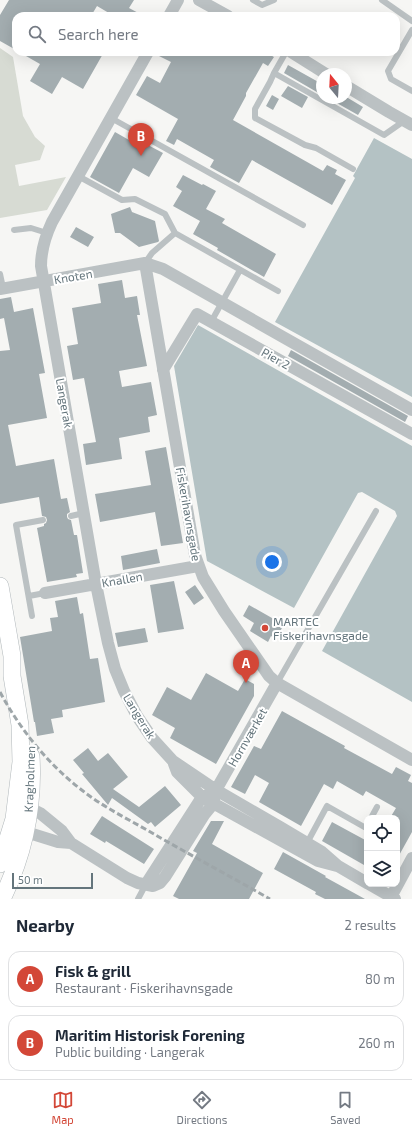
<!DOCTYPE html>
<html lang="en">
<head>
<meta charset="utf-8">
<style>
	body { margin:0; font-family:"Exo 2",sans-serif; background:#f2f2f3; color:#1f2937 }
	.controls { position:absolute; right:12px; bottom:12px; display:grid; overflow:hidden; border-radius:8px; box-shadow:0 4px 16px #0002 }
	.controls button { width:36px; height:36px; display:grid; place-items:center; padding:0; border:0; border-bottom:1px solid #e0e1e3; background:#fff; color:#1f2937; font:20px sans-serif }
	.compass { position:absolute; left:316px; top:68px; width:36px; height:36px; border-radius:50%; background:#fff; box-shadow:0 4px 16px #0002; rotate:342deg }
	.scale { position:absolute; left:12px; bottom:10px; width:81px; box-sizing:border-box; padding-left:4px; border:2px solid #64757c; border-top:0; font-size:11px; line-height:14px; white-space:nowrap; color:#64757c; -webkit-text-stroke:3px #fff; paint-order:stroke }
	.you { position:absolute; left:272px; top:562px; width:14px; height:14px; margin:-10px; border:3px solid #fff; border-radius:50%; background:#1a73e8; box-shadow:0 0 0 6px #1a73e833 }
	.badge { display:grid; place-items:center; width:26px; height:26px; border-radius:50%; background:#d34737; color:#fff; font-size:13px; font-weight:700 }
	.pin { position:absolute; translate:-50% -33px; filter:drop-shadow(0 1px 2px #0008) }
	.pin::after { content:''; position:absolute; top:21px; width:14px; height:12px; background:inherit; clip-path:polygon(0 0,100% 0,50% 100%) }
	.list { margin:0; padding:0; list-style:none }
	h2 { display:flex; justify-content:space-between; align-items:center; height:52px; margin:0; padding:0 16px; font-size:17px }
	h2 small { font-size:13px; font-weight:400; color:#747a83 }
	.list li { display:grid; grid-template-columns:26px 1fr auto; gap:12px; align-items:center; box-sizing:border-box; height:56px; margin:0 8px 8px; padding:0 8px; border:1px solid #e0e1e3; border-radius:12px }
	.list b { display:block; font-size:15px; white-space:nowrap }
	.list p { margin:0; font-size:13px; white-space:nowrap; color:#747a83 }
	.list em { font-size:13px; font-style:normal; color:#747a83 }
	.icon { flex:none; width:22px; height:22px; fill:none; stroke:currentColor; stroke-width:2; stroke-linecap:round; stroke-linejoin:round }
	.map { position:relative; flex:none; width:412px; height:899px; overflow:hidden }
	.search { position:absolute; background:#fff; box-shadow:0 4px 16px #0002; left:12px; right:12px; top:12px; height:44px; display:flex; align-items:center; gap:10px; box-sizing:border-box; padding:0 14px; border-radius:12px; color:#747a83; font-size:15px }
	.sheet { height:180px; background:#fff }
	nav { display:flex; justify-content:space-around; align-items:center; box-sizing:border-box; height:56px; border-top:1px solid #e0e1e3; background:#fff; font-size:11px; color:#747a83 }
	nav a { display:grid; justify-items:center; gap:2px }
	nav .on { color:#d34737 }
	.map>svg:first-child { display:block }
	.green { fill:#d7dbd3 }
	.water { fill:#b4c2c4 }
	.building { fill:#a3adb0 }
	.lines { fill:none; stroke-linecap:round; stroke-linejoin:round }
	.secondary-casing { stroke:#b0b7ba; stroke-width:18 }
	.lane { stroke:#bbc1c3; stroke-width:6 }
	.street { stroke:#bbc1c3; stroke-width:12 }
	.secondary { stroke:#fff; stroke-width:17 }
	.rail { stroke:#9ea6a9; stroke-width:3; stroke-dasharray:6 3; stroke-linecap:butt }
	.poi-dot { fill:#d34737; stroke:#fff; stroke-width:1.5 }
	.labels { text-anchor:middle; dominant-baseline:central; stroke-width:4; stroke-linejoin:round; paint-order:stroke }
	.street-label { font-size:12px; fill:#64757c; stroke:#fff }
	.poi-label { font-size:12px; fill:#64757c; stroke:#fff; text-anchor:start }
</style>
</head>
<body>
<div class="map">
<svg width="412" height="899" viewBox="0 0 412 899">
	<rect width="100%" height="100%" fill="#f6f6f4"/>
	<path class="green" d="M0,48L13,57L23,116L35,137L45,146L40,160L15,165L19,186L66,177L47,210L0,218Z"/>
	<path class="water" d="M374,138L412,159V397L275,322L355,178L353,176Z
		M198,325L412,446V702L322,651L397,516L395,511L362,492L358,493L294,608L207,561L174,366Z"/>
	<path class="building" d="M9,0H134L129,8L144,16H114L97,6L91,16H16V50L0,41V15Z
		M19,52H104L83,89L62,77L52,94L30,81L40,64Z
		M155,52H265L274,57L268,66L263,63L246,93V96L233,120L323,171L327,165L337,170L335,174L346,180L332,205L252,160L239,183L210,167L214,160L177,139L174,145L166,141L178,119L136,95L147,76L160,83L171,62L155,54Z
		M288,65L322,84V95L284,73Z
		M288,86L308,97L302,108L281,96Z
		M272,95L279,99L273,110L266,106Z
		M328,98H348L363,107L358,115Z
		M115,132L129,140L131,136L163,153L149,177L133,168L119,193L90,177Z
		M183,175L202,185L203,184L216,191L206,209L225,219L222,223L276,254L264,277L217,250L218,248L193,234L200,221L173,206L182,191L176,187Z
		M130,207L132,212L155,221L159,241L158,242L139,247L120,233H115L111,214Z
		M76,227L94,237L88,247L70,237Z
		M122,280L125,298L137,296L140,315H137L147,366L119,371L122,387L151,382L157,415L148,417L150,432L119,438L122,459L86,465L83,444L96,442L84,378L73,380L67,346L78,344L72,308L101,303L98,284Z
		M11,297L14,312L33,308L45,373L39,374L47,418L8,425L16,466L54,459L61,499L67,498L70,512L67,514V517L68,519L71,520L74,535H77L83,573L76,574L77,577L47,582L37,528L44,526V524L46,523L47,520L46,517L42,516L39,497L0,504V351L10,350L4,318L0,319V299Z
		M291,350L408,416L405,422L288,356Z
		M166,447L183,543L161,546L155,512L100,522L95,494L151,485L145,451Z
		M157,549L160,563L123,570L121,556Z
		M174,581L184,629L158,633L150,585Z
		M195,585L204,598L194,605L185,592Z
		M77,597L80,614L83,613L90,659L98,658L105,702L62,710L63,717L51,719L54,733L37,736L35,722H34L20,637L52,631L50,618L58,617L55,601Z
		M249,605L279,622L278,623L283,626L276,639L271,636L268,642L250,631L254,623L243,616Z
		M145,628L148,642L118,647L115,633Z
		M206,673L238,691L245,679L254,684V696L216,764L170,738L175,728L152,715L167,687L191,700Z
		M282,711L345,746L344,748L392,774L396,767L411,775L408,781L412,783V832L397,859V818H390L396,808L366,791L363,796L337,781L333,789L324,784L301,826L259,802L269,783L255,775L245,794L231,787L254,746L261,749Z
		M88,748L98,761L108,753L128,777L113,789L139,807L165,786L181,805L155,827L151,822L148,824L112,798L108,805L82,774L84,773L73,760Z
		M102,816L154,849L144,864L106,841L105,843L90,834Z
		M211,821H224L212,844L263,873L249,899H179L173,896L197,853L193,851Z
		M332,822L367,841V861L364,865L322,841Z
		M283,852L326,876L325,877L365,899H325L315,894L316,892L274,869Z"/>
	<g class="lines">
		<g class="secondary-casing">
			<path id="secondary" d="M0,586L12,656V676L20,725L21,762L14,819L0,864
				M2,899C24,854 34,806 31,756"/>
		</g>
		<path class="lane" d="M253,0L262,5L274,0
			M382,0L412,21
			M412,30L388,71L391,79L412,91
			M286,52L274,73L270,82L255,109V118L305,145L316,148L353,169
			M274,73L384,135L404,121
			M111,118L303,225
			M78,176L122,200L135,199L165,214L175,233L278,291
			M14,230L31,228L47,233
			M145,263L152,253L175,233
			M0,274L3,288
			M211,322L240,270
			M71,516L84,513
			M29,596L45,593
			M32,616L16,525L43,520
			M277,683L376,511
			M371,818L377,807
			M307,843L327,806L366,828L367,826
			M138,899L146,884"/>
		<path class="street" d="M199,0L228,16
			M169,16L178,0
			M148,52L52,222C45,237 41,250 41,266L96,584L108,643L115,669L124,691L137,716L152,738L173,761L216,790L280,827L322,852L338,866L367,883
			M291,52L326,74
			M346,86L389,112L412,125
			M145,263L195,555L203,577L224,611L269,676L277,683L412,760
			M0,289L145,263L163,269L412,410
			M163,370L197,314L412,434
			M45,593L198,566
			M174,764L177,772L202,797L318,861L337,866
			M24,814L29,810L36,811L40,813L62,831L71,843L127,878L138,883L153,886L160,883L165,877L204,815L213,804L216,790L277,683
			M21,826L26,832L58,842L71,843
			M146,884L202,797L210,794
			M369,884L395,899
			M391,897L412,858"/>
		<use href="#secondary" class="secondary"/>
		<path class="rail" d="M0,692C21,731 49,765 83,791C106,809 134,822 159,837C196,858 233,878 270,899"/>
	</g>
	<circle class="poi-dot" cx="265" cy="628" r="4"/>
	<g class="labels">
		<g class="street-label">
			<text transform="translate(73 276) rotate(-10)">Knoten</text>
			<text transform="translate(276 358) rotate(29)">Pier 2</text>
			<text transform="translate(65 403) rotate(80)">Langerak</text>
			<text transform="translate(189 514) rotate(80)">Fiskerihavnsgade</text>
			<text transform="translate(122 579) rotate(-10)">Knallen</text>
			<text transform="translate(140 716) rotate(58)">Langerak</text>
			<text transform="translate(247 737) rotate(-60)">Hornværket</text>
			<text transform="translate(29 779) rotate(-88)">Kragholmen</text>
		</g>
		<g class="poi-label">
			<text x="273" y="621">MARTEC<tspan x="273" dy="14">Fiskerihavnsgade</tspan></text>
		</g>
	</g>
</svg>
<div class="controls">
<button><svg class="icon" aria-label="locate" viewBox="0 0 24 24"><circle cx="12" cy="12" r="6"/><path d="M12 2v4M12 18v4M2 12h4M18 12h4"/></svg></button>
<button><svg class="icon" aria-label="layers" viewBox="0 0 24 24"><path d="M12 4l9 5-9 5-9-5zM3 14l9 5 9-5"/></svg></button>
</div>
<svg class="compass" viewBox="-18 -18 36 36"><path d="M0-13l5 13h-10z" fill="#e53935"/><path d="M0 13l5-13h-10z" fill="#747a83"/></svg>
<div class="scale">50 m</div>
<div class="you"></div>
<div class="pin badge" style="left:246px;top:683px">A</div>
<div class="pin badge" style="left:141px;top:156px">B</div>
<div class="search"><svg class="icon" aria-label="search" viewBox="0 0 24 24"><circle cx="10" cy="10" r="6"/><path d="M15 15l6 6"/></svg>Search here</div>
</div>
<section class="sheet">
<h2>Nearby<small>2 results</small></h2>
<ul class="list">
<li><span class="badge">A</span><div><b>Fisk &amp; grill</b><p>Restaurant · Fiskerihavnsgade</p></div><em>80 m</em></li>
<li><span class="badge">B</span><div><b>Maritim Historisk Forening</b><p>Public building · Langerak</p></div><em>260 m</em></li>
</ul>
</section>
<nav>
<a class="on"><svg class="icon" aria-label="map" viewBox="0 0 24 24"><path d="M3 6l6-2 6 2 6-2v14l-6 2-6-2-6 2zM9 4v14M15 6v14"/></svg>Map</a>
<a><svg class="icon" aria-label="directions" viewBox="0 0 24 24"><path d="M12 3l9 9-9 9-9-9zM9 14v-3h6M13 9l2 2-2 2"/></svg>Directions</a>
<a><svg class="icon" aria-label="saved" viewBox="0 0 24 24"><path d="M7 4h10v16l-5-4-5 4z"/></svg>Saved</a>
</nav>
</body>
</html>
